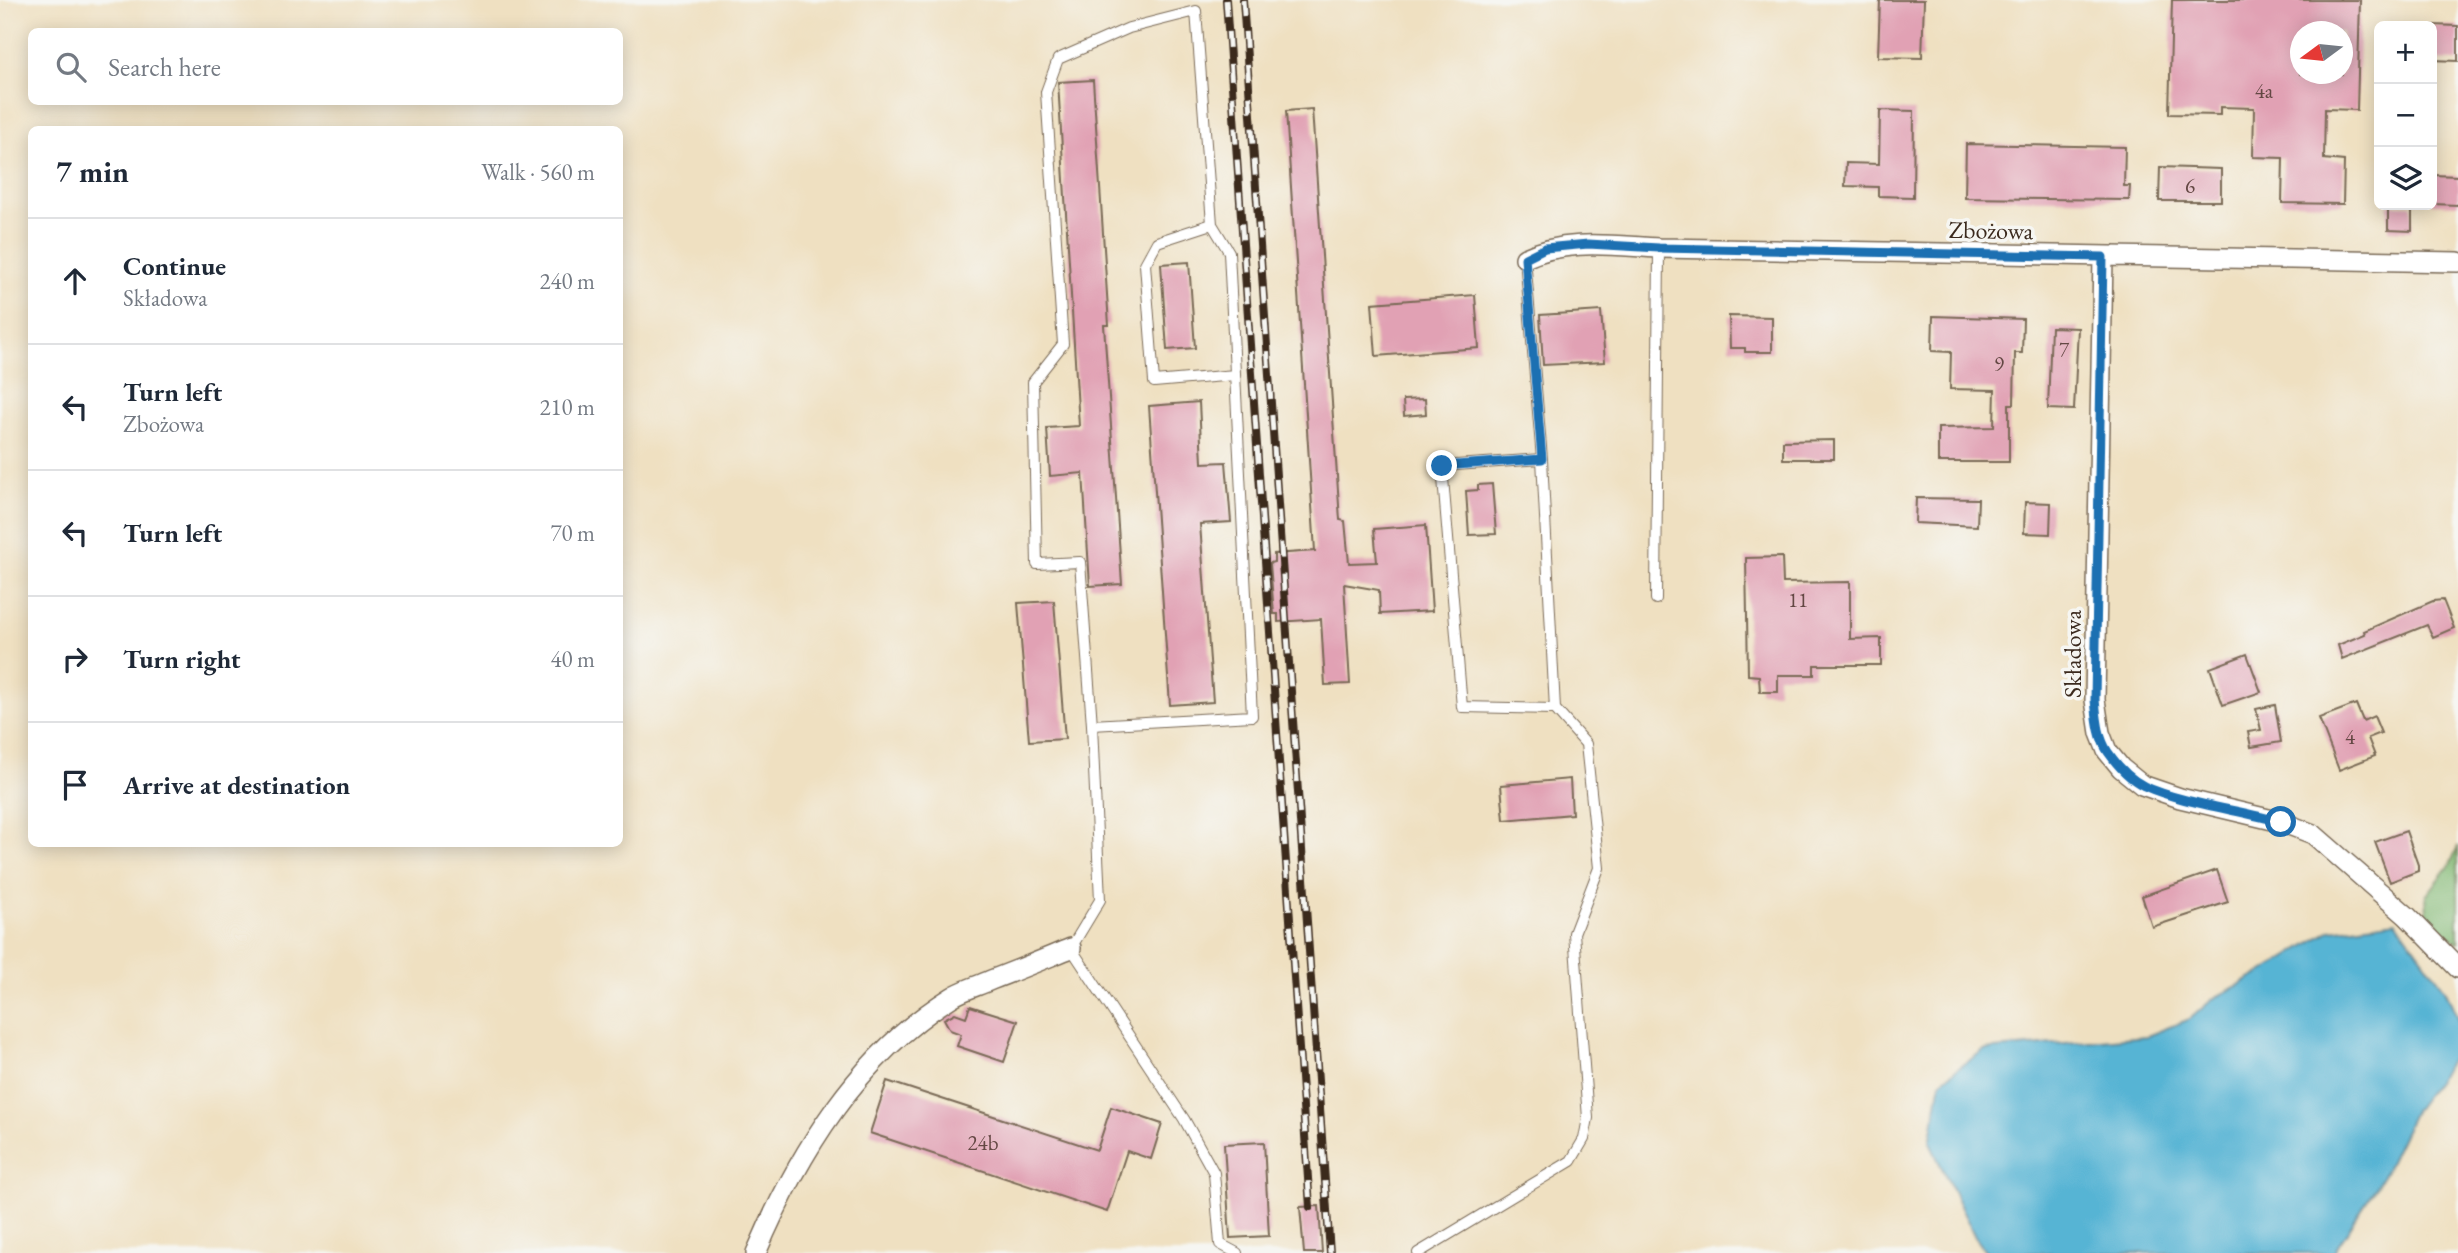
<!DOCTYPE html>
<html lang="en">
<head>
<meta charset="utf-8">
<style>
	body { margin:0; font-family:"EB Garamond",serif; background:#f2f2f3; color:#1f2937 }
	.controls { position:absolute; right:21px; top:21px; display:grid; overflow:hidden; border-radius:10px; box-shadow:0 4px 18px #0003 }
	.controls button { width:63px; height:63px; display:grid; place-items:center; padding:0; border:0; border-bottom:2px solid #e0e1e3; background:#fff; color:#1f2937; font:35px sans-serif }
	.compass { position:absolute; left:2290px; top:21px; width:63px; height:63px; border-radius:50%; background:#fff; box-shadow:0 4px 18px #0003; rotate:255deg }
	.stop { position:absolute; width:21px; height:21px; margin:-16px; border:5px solid #1f6fb2; border-radius:50%; background:#fff }
	.stop.end { background:#1f6fb2; border-color:#fff; box-shadow:0 2px 7px #0008 }
	.list { margin:0; padding:0; list-style:none }
	h2 { display:flex; justify-content:space-between; align-items:center; height:91px; margin:0; padding:0 28px; font-size:30px }
	h2 small { font-size:23px; font-weight:400; color:#747a83 }
	.list li { display:grid; grid-template-columns:46px 1fr auto; gap:21px; align-items:center; box-sizing:border-box; height:126px; padding:0 28px; border-top:2px solid #e0e1e3 }
	.list b { display:block; font-size:26px; white-space:nowrap }
	.list p { margin:0; font-size:23px; white-space:nowrap; color:#747a83 }
	.list em { font-size:23px; font-style:normal; color:#747a83 }
	.icon { flex:none; width:38px; height:38px; fill:none; stroke:currentColor; stroke-width:2; stroke-linecap:round; stroke-linejoin:round }
	.map { position:relative; flex:none; width:2458px; height:1253px; overflow:hidden }
	.search { position:absolute; background:#fff; box-shadow:0 4px 18px #0003; left:28px; top:28px; width:595px; height:77px; display:flex; align-items:center; gap:18px; box-sizing:border-box; padding:0 24px; border-radius:10px; color:#747a83; font-size:26px }
	.panel { position:absolute; background:#fff; box-shadow:0 4px 18px #0003; left:28px; top:126px; width:595px; height:721px; border-radius:10px }
	.map>svg:first-child { display:block }
	.forest { fill:#83b975; stroke:#5f724a; stroke-width:2 }
	.water { fill:#56b4d4; stroke:#486f79; stroke-width:2 }
	.building { fill:#e1a1b4; fill-rule:evenodd }
	.lines { fill:none; stroke-linecap:round; stroke-linejoin:round }
	.lane-casing { stroke:#7a6a57; stroke-width:12 }
	.street-casing { stroke:#7a6a57; stroke-width:22 }
	.lane { stroke:#fff; stroke-width:10 }
	.street { stroke:#fff; stroke-width:19 }
	.rail-casing { stroke:#3b2a1e; stroke-width:8 }
	.rail { stroke:#f6f6f2; stroke-width:5; stroke-dasharray:16; stroke-linecap:butt }
	.route { stroke:#1f6fb2; stroke-width:9 }
	.labels { text-anchor:middle; dominant-baseline:central; stroke-width:7; stroke-linejoin:round; paint-order:stroke }
	.number-label { font-size:21px; fill:#644844 }
	.street-label { font-size:24px; fill:#3b2a1e; stroke:#f6f6f2 }
</style>
</head>
<body>
<div class="map">
<svg width="2458" height="1253" viewBox="0 0 2458 1253">
	<rect width="100%" height="100%" fill="#f6f6f2"/>
	<filter id="ink" filterUnits="userSpaceOnUse"><feTurbulence type="fractalNoise" baseFrequency=".0143" numOctaves="2"/><feDisplacementMap in="SourceGraphic" scale="14" xChannelSelector="R" yChannelSelector="G"/><feConvolveMatrix kernelMatrix="1 2 1 2 8 2 1 2 1" color-interpolation-filters="sRGB"/></filter>
	<filter id="wash" filterUnits="userSpaceOnUse"><feTurbulence type="fractalNoise" baseFrequency=".00686" numOctaves="4" result="noise"/><feDisplacementMap in="SourceGraphic" scale="28" xChannelSelector="R" yChannelSelector="G"/><feGaussianBlur stdDeviation="1.57" result="paint"/><feColorMatrix in="noise" values="0 0 0 0 0 0 0 0 0 0 0 0 0 0 0 0 0 1.4 0 .05"/><feComposite in="paint" operator="in"/></filter>
	<g filter="url(#wash)">
		<rect width="100%" height="100%" fill="#efe0c1"/>
		<path class="forest" d="M2458,846V943H2456L2427,913L2426,896L2450,865Z"/>
		<path class="water" d="M2396,921L2445,989L2458,1019V1051L2414,1111L2384,1174L2333,1253H1987L1975,1237L1930,1143L1941,1081L1984,1050L2147,1036L2190,1019L2214,998L2260,974L2331,930Z"/>
		<g id="blocks">
			<path class="building" d="M1880,0H1924L1922,58L1878,57Z
				M2172,0H2360L2357,110L2325,109L2324,159L2344,161L2343,204L2282,203L2283,158L2253,157L2254,108L2220,107V115L2169,114ZM2300,32H2342V74H2300Z
				M2432,25L2458,26V61L2432,60Z
				M1093,80L1109,325H1104L1122,584L1090,586L1083,473L1050,476L1047,428L1079,426L1058,82Z
				M1312,109L1340,520L1345,521L1349,563L1377,562L1374,529L1426,525L1432,611L1380,614L1379,590L1344,584L1350,684L1325,685L1321,619L1278,622V614H1274L1270,563L1274,562V554L1315,551L1286,111Z
				M1880,110L1914,111L1913,197L1878,196V187L1845,186L1846,163L1879,164Z
				M1966,144L2125,147L2124,186H2130L2129,200L1965,198Z
				M2160,167L2221,169V201H2159Z
				M2432,175L2458,176V205L2432,204Z
				M2388,205H2412V231L2388,230Z
				M1189,262L1195,348L1167,350L1161,264Z
				M1475,295L1479,348L1376,356L1372,303Z
				M1601,311L1605,362L1543,365L1540,315Z
				M1729,316L1772,317V352H1745V348H1730Z
				M1933,316L2023,319L2022,353H2015L2014,404H2009V462H1938V428L1994,427L1995,390L1950,389L1951,352L1932,351Z
				M2051,327L2078,328L2074,410L2048,409Z
				M1425,399L1426,414L1404,416L1403,400Z
				M1199,402L1202,463L1226,462L1231,522L1200,524L1213,702L1170,705L1149,406Z
				M1834,440V459H1783V441Z
				M1492,484L1496,534L1469,535L1466,491L1478,490V485Z
				M1916,498L1978,499L1977,526L1915,523Z
				M2025,502L2051,503L2050,534L2024,533Z
				M1782,557L1783,583L1850,582V639L1881,638V665H1814V675H1778V692H1760L1759,676L1748,675L1746,558Z
				M2443,600L2454,628L2433,637L2427,625L2342,659L2338,645L2365,634L2364,631L2433,601Z
				M1054,601L1065,739L1029,741L1018,603Z
				M2247,654L2261,692L2223,705L2210,668Z
				M2356,704L2363,721L2374,716L2381,733L2368,738L2375,756L2339,770L2319,718Z
				M2275,705L2281,742L2251,747L2248,732L2261,730L2256,709Z
				M1570,779L1572,814L1504,820L1501,785Z
				M2406,831L2418,865V871L2390,882L2375,842Z
				M2217,870L2228,902L2152,927L2142,896Z
				M970,1006L1018,1021L1004,1062L957,1046L961,1034L950,1030L944,1019L955,1013L966,1017Z
				M887,1081L1097,1150L1111,1107L1162,1124L1151,1159L1127,1151L1107,1212L870,1133Z
				M1264,1142L1269,1236L1230,1238L1224,1144Z
				M1319,1206L1322,1253H1304L1300,1207Z"/>
		</g>
	</g>
	<g filter="url(#ink)">
		<use href="#blocks" fill-opacity="0" stroke="#7a6a57" stroke-width="2"/>
		<g class="lines">
			<g class="lane-casing">
				<path id="lane" d="M1212,224L1157,242L1145,264L1154,382L1235,375
					M1525,258L1542,459
					M1656,599L1659,248
					M1092,725L1080,562L1037,564L1033,382L1063,344L1046,92L1058,59L1129,28L1196,11L1212,224L1229,252L1252,716L1092,725L1100,900L1071,948L1184,1119L1214,1173L1220,1244L1237,1253
					M1418,1253L1571,1161L1584,1139L1588,1118L1574,933L1599,868L1586,744L1555,709L1462,707L1442,466L1542,459L1555,709"/>
			</g>
			<g class="street-casing">
				<path id="street" d="M2103,257L2095,700L2100,733L2107,751L2121,768L2142,785L2180,798L2281,822L2313,834L2407,916L2458,968
					M1525,258C1567,238 1614,246 1659,248L2458,262
					M756,1253C798,1154 858,1055 952,997C963,990 978,986 991,980C1018,970 1044,959 1071,948"/>
			</g>
			<use href="#lane" class="lane"/>
			<use href="#street" class="street"/>
			<g class="rail-casing">
				<path id="rail" d="M1226,0L1310,1207
					M1243,0L1330,1253"/>
			</g>
			<use href="#rail" class="rail"/>
		</g>
	</g>
	<g class="lines" filter="url(#ink)">
		<path class="route" d="M1442,466L1542,459L1525,258L1545,248L1588,244L1659,248L2103,257L2095,700C2097,718 2098,737 2108,752C2117,765 2130,779 2144,786C2182,803 2239,810 2281,822"/>
	</g>
	<g class="labels">
		<g class="number-label">
			<text x="2264" y="90">4a</text>
			<text x="2190" y="185">6</text>
			<text x="2064" y="349">7</text>
			<text x="1999" y="363">9</text>
			<text x="1798" y="599">11</text>
			<text x="2350" y="736">4</text>
			<text x="983" y="1142">24b</text>
		</g>
		<g class="street-label">
			<text transform="translate(1991 230) rotate(1)">Zbożowa</text>
			<text transform="translate(2072 654) rotate(-90)">Składowa</text>
		</g>
	</g>
</svg>
<div class="controls">
<button>+</button>
<button>−</button>
<button><svg class="icon" aria-label="layers" viewBox="0 0 24 24"><path d="M12 4l9 5-9 5-9-5zM3 14l9 5 9-5"/></svg></button>
</div>
<svg class="compass" viewBox="-18 -18 36 36"><path d="M0-13l5 13h-10z" fill="#e53935"/><path d="M0 13l5-13h-10z" fill="#747a83"/></svg>
<div class="stop" style="left:2281px;top:822px"></div>
<div class="stop end" style="left:1442px;top:466px"></div>
<div class="search"><svg class="icon" aria-label="search" viewBox="0 0 24 24"><circle cx="10" cy="10" r="6"/><path d="M15 15l6 6"/></svg>Search here</div>
<section class="panel">
<h2>7 min<small>Walk · 560 m</small></h2>
<ul class="list">
<li><svg class="icon" aria-label="ahead" viewBox="0 0 24 24"><path d="M12 20V5M6 11l6-6 6 6"/></svg><div><b>Continue</b><p>Składowa</p></div><em>240 m</em></li>
<li><svg class="icon" aria-label="left" viewBox="0 0 24 24"><path d="M17 20v-9H6M10 6l-5 5 5 5"/></svg><div><b>Turn left</b><p>Zbożowa</p></div><em>210 m</em></li>
<li><svg class="icon" aria-label="left" viewBox="0 0 24 24"><path d="M17 20v-9H6M10 6l-5 5 5 5"/></svg><div><b>Turn left</b></div><em>70 m</em></li>
<li><svg class="icon" aria-label="right" viewBox="0 0 24 24"><path d="M7 20v-9h11M14 6l5 5-5 5"/></svg><div><b>Turn right</b></div><em>40 m</em></li>
<li><svg class="icon" aria-label="arrive" viewBox="0 0 24 24"><path d="M6 21V4h12l-3 4 3 4H6"/></svg><div><b>Arrive at destination</b></div></li>
</ul>
</section>
</div>
</body>
</html>
